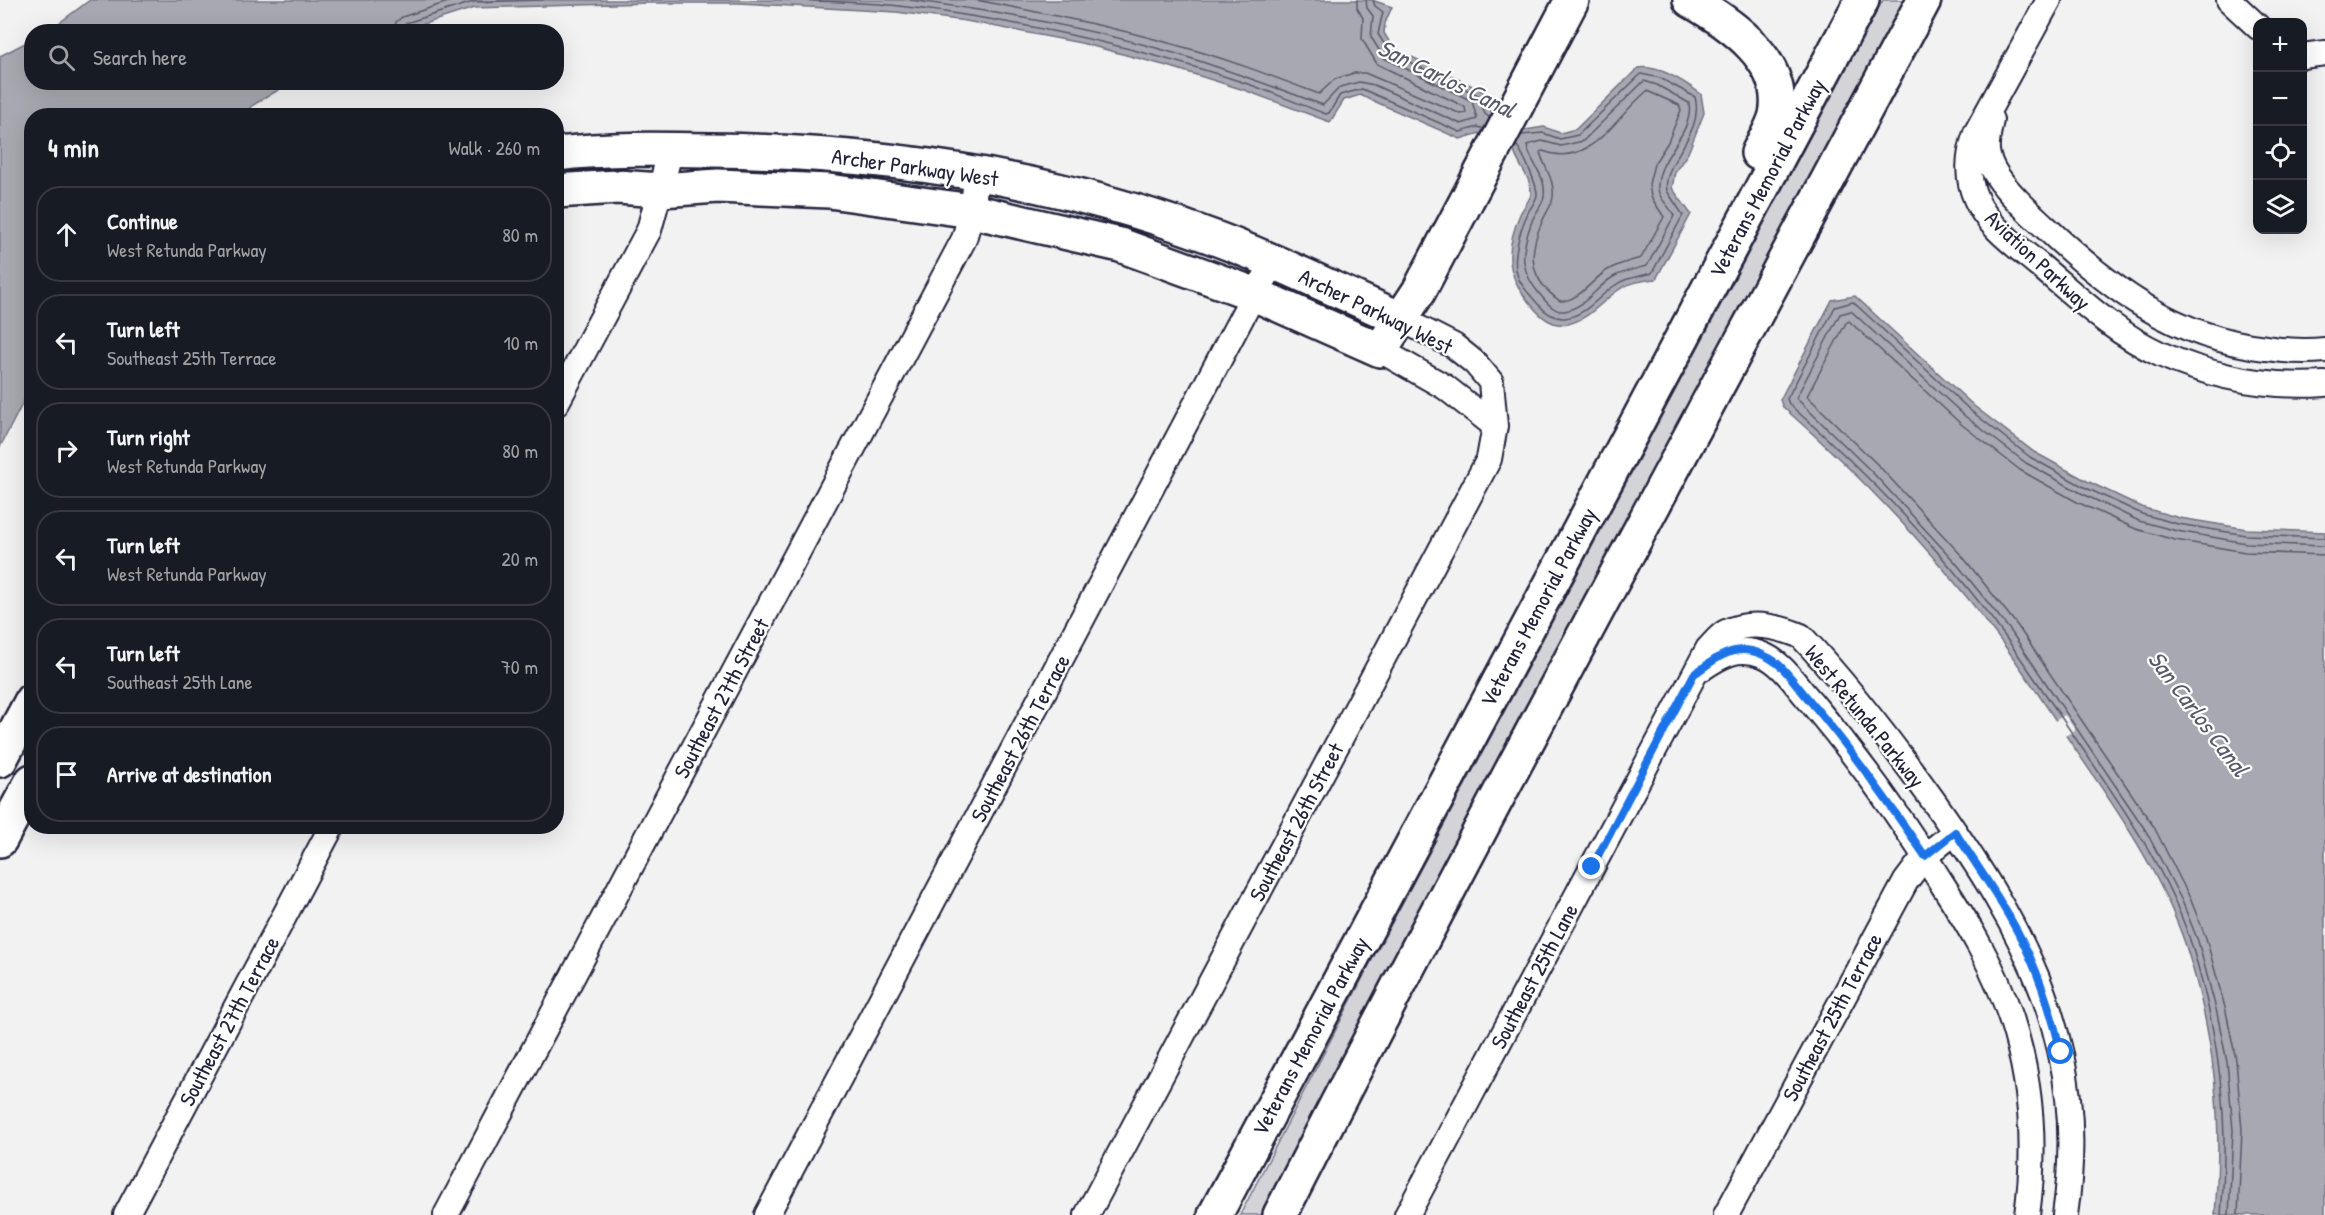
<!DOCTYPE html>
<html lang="en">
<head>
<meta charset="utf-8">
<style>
	body { margin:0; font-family:"Patrick Hand",sans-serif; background:#20242c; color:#f1f3f6 }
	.controls { position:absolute; right:18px; top:18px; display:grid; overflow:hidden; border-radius:12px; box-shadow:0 6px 24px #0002 }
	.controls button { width:54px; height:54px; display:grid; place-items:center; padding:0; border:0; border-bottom:2px solid #363941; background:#171b24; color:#f1f3f6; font:30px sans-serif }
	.stop { position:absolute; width:18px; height:18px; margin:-14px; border:4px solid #1a73e8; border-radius:50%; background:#fff }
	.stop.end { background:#1a73e8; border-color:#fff; box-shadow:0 2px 6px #0008 }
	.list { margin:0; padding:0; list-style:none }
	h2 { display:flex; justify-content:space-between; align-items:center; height:78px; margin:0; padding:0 24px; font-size:26px }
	h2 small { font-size:20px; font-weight:400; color:#9ea1a6 }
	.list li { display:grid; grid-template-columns:39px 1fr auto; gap:18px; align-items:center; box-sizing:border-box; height:96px; margin:0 12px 12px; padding:0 12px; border:2px solid #363941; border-radius:24px }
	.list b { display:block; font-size:22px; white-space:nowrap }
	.list p { margin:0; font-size:20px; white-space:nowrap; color:#9ea1a6 }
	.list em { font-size:20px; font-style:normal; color:#9ea1a6 }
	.icon { flex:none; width:33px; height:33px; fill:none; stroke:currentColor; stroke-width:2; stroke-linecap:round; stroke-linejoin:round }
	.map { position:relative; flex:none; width:2325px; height:1215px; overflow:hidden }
	.search { position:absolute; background:#171b24; box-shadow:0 6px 24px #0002; left:24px; top:24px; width:540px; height:66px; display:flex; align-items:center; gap:15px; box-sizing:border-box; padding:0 21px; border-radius:24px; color:#9ea1a6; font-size:22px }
	.panel { position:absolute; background:#171b24; box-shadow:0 6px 24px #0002; left:24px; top:108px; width:540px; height:726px; border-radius:24px }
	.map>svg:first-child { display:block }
	.green { fill:#d3d3d8; stroke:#7a7a8a; stroke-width:1.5 }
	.water { fill:#a8a8b2; stroke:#727282; stroke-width:1.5 }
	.pier { fill:#f2f2f3 }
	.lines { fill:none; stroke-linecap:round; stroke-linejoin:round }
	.shore { stroke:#58586b; stroke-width:1.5 }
	.street-casing { stroke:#22223b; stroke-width:28 }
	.secondary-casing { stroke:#22223b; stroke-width:38 }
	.highway-casing { stroke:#22223b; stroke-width:38 }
	.street { stroke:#fff; stroke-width:24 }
	.secondary { stroke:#fff; stroke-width:33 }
	.highway { stroke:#fff; stroke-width:33 }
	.route { stroke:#1a73e8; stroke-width:8 }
	.labels { text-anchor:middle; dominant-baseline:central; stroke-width:4.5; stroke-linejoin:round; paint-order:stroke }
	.street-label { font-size:22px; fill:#22223b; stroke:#fff }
	.water-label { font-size:24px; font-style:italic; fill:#58586b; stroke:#fff }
</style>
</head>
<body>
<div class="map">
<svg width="2325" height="1215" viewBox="0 0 2325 1215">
	<rect width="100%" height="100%" fill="#f2f2f3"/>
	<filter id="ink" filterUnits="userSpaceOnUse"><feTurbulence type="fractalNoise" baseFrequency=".0167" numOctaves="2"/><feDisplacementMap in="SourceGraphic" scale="12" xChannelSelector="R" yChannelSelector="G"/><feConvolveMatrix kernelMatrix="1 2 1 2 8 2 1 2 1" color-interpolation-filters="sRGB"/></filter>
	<g filter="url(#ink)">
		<path class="green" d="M1883,0H1907L1261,1215H1240L1372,960Z"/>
		<path class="water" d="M90,0H1372L1392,7L1385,23L1384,33L1393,48L1483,91L1491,111L1525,130L1544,127L1560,133L1576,129L1638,68C1658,64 1685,82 1701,94L1704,113L1688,153L1675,172L1672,188L1691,214L1656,279C1642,281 1628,282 1617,291C1600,303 1589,319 1568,324C1553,327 1542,318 1533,307C1506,277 1504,252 1520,214C1523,208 1530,200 1531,194C1532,178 1518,166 1514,151L1480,133L1460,139L1360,95L1344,100L1330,122L1244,90L1171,67L1081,43L966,21L896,12L739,3H649L474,8L399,32H47Z
			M31,40L32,82L290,83L253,105L241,115L32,116L31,387L0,447V56Z
			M1855,296L1974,406L2034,452L2087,481L2144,508L2180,518L2247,529L2325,532V1215H2215C2223,1122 2215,1036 2186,946C2161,872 2115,807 2071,743C2047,708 2024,671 1998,637C1935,553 1861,476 1783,407L1780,400L1832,300Z"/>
		<path class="pier" d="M2065,715L2075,730L2063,737L2053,722Z"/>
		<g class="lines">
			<path class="shore" d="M795,0C829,2 865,2 899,6C1017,20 1133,46 1245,83C1272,92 1299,104 1326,114L1329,113L1340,95L1362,89L1460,132L1478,127L1484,129
				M910,0C1000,12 1090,28 1177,54C1226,69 1274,87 1323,105L1340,87L1359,82L1374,85L1461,124L1477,119L1472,101L1384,58L1371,37L1373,16L1367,8L1366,0
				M976,0C1043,13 1110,26 1176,45C1225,58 1272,76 1319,94L1335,79L1354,73H1365L1461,114L1466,113L1465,107L1377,64L1362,39L1363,18L1357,8V0
				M1373,0L1375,6L1383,12L1378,34L1390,53L1478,95L1485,114L1490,118
				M394,32L396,22L402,17L454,0
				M401,32L402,26L406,23L473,2L543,0
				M1644,81L1657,85L1689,103C1694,135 1656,157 1658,189C1659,200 1671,207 1674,216L1647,266C1635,269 1624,271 1613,277C1596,287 1585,308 1564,311C1555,312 1548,304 1542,297C1519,271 1520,253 1532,221C1535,213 1543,205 1544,196C1547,176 1530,163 1527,145L1542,141L1561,146L1583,141Z
				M1647,91L1679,105L1681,110L1668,142L1654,164L1649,184L1651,197L1664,217L1641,258C1629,261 1617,264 1606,271C1591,281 1579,301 1560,301C1530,280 1527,255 1542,222C1545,214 1552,206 1553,197C1555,180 1544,167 1540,152L1543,151C1591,169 1615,117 1647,91Z
				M1516,145C1522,151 1538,186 1537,195C1536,202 1529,209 1527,215C1520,230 1512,258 1517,274C1520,285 1530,295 1538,304C1545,312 1554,319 1565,318C1585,316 1598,297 1614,286C1626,277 1639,277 1652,273L1683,215L1667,191C1661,162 1705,135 1695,97L1660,78L1641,74L1578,135L1560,139L1543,133L1521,135
				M2221,1215C2230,1123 2219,1033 2192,946C2169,873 2123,807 2080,745C2055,708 2030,671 2004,635C1942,550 1867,473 1789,404L1787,399L1835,307L1853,302L1971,411L2030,457L2084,487L2142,514L2178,524L2246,535L2325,538
				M2229,1215L2233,1130L2227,1062L2217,1013L2198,941L2182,901L2146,831L2010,630L1956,563L1873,473L1796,398L1840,314L1851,311L1966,417L2026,463L2081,493L2139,521L2177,531L2246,543L2325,546
				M2238,1215L2242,1130L2236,1060L2226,1011L2206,938L2190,898L2154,827L2017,625L1963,557L1879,466L1807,396L1846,323L1849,321L1961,424L2020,470L2077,502L2136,529L2175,540L2245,552L2325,555"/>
			<g class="street-casing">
				<path id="street" d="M2049,0L1976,133C1968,156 1966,176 1976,199C1987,226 2018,247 2039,265C2077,297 2114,333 2160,354C2212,377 2268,388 2325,384
					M2229,0L2258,27
					M2302,56L2325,53
					M1991,120C1989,130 1986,141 1987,151C1990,178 2025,208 2044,226C2109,288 2174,338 2266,348C2286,351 2305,352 2325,350
					M1380,350L1445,387L1495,426
					M556,404L649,230L671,149
					M1701,669C1721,655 1739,645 1763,655C1783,663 1797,687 1811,702C1859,759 1902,819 1941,882C1969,925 1995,969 2011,1018C2032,1082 2036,1149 2027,1215
					M126,1215L332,826
					M446,1215L964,239L972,211L977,173
					M767,1215L1254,294L1275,263
					M1087,1215L1489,459L1495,426L1491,382L1475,363L1454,346L1401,319
					M1407,1215L1708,649C1714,643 1719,636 1726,632C1750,620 1777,626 1801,636C1849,687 1891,742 1932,799C2026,932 2090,1046 2065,1215
					M1726,1215L1906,881L1925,856L1955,832"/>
			</g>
			<g class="secondary-casing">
				<path id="secondary" d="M556,154C607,148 660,149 711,150C879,152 1043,175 1201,233C1269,257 1335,290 1401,319
					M556,191L617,187L661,190L718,186L829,191L972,211L1120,245L1254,294L1380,350L1419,291L1572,0
					M0,760L32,700
					M0,840L32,781"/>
			</g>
			<g class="highway-casing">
				<path id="highway" d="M1690,0C1730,23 1787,61 1776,115C1773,128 1764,141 1758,153
					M1215,1215L1862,0
					M1280,1215C1488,807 1709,404 1924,0"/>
			</g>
			<use href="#street" class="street"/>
			<use href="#secondary" class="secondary"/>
			<use href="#highway" class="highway"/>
		</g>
	</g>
	<g class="lines" filter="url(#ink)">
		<path class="route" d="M1592,867L1694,674C1709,664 1724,650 1743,650C1754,650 1768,656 1777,663C1789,673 1799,689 1810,701C1852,750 1889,803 1925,856L1955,832C1981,872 2009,911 2029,955C2043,986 2053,1019 2061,1052"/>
	</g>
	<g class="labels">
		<g class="street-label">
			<text transform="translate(915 167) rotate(8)">Archer Parkway West</text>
			<text transform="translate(1767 178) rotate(-62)">Veterans Memorial Parkway</text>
			<text transform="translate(2038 260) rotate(43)">Aviation Parkway</text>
			<text transform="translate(1376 311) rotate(26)">Archer Parkway West</text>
			<text transform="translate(1538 607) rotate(-62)">Veterans Memorial Parkway</text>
			<text transform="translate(721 698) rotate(-62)">Southeast 27th Street</text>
			<text transform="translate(1865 716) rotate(51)">West Retunda Parkway</text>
			<text transform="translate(1020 738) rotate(-62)">Southeast 26th Terrace</text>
			<text transform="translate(1296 822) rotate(-62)">Southeast 26th Street</text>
			<text transform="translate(1534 976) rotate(-62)">Southeast 25th Lane</text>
			<text transform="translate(1832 1017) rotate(-62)">Southeast 25th Terrace</text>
			<text transform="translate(229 1021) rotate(-62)">Southeast 27th Terrace</text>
			<text transform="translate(1310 1036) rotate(-62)">Veterans Memorial Parkway</text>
		</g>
		<g class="water-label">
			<text transform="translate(1447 78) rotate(26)">San Carlos Canal</text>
			<text transform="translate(2199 713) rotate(53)">San Carlos Canal</text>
		</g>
	</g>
</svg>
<div class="controls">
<button>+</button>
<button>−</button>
<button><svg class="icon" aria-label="locate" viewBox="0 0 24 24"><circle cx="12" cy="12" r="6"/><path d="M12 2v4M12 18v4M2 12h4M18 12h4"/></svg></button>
<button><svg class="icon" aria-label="layers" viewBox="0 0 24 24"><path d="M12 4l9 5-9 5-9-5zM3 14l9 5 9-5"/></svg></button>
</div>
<div class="stop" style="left:2061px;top:1052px"></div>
<div class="stop end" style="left:1592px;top:867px"></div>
<div class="search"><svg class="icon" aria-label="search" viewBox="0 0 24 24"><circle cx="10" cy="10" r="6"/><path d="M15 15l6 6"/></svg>Search here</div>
<section class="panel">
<h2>4 min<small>Walk · 260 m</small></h2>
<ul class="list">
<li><svg class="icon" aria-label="ahead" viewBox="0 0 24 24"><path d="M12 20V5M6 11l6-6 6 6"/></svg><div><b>Continue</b><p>West Retunda Parkway</p></div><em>80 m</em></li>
<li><svg class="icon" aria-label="left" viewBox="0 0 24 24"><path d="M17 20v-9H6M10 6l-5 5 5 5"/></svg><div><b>Turn left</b><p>Southeast 25th Terrace</p></div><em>10 m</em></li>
<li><svg class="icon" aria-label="right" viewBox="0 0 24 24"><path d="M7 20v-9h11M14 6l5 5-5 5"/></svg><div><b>Turn right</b><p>West Retunda Parkway</p></div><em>80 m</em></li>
<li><svg class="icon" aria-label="left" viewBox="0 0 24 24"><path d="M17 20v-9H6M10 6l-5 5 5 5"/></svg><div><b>Turn left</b><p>West Retunda Parkway</p></div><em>20 m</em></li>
<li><svg class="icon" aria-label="left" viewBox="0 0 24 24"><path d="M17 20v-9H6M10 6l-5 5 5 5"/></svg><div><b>Turn left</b><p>Southeast 25th Lane</p></div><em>70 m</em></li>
<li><svg class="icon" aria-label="arrive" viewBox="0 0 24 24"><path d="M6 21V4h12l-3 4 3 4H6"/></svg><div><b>Arrive at destination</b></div></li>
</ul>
</section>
</div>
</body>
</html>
